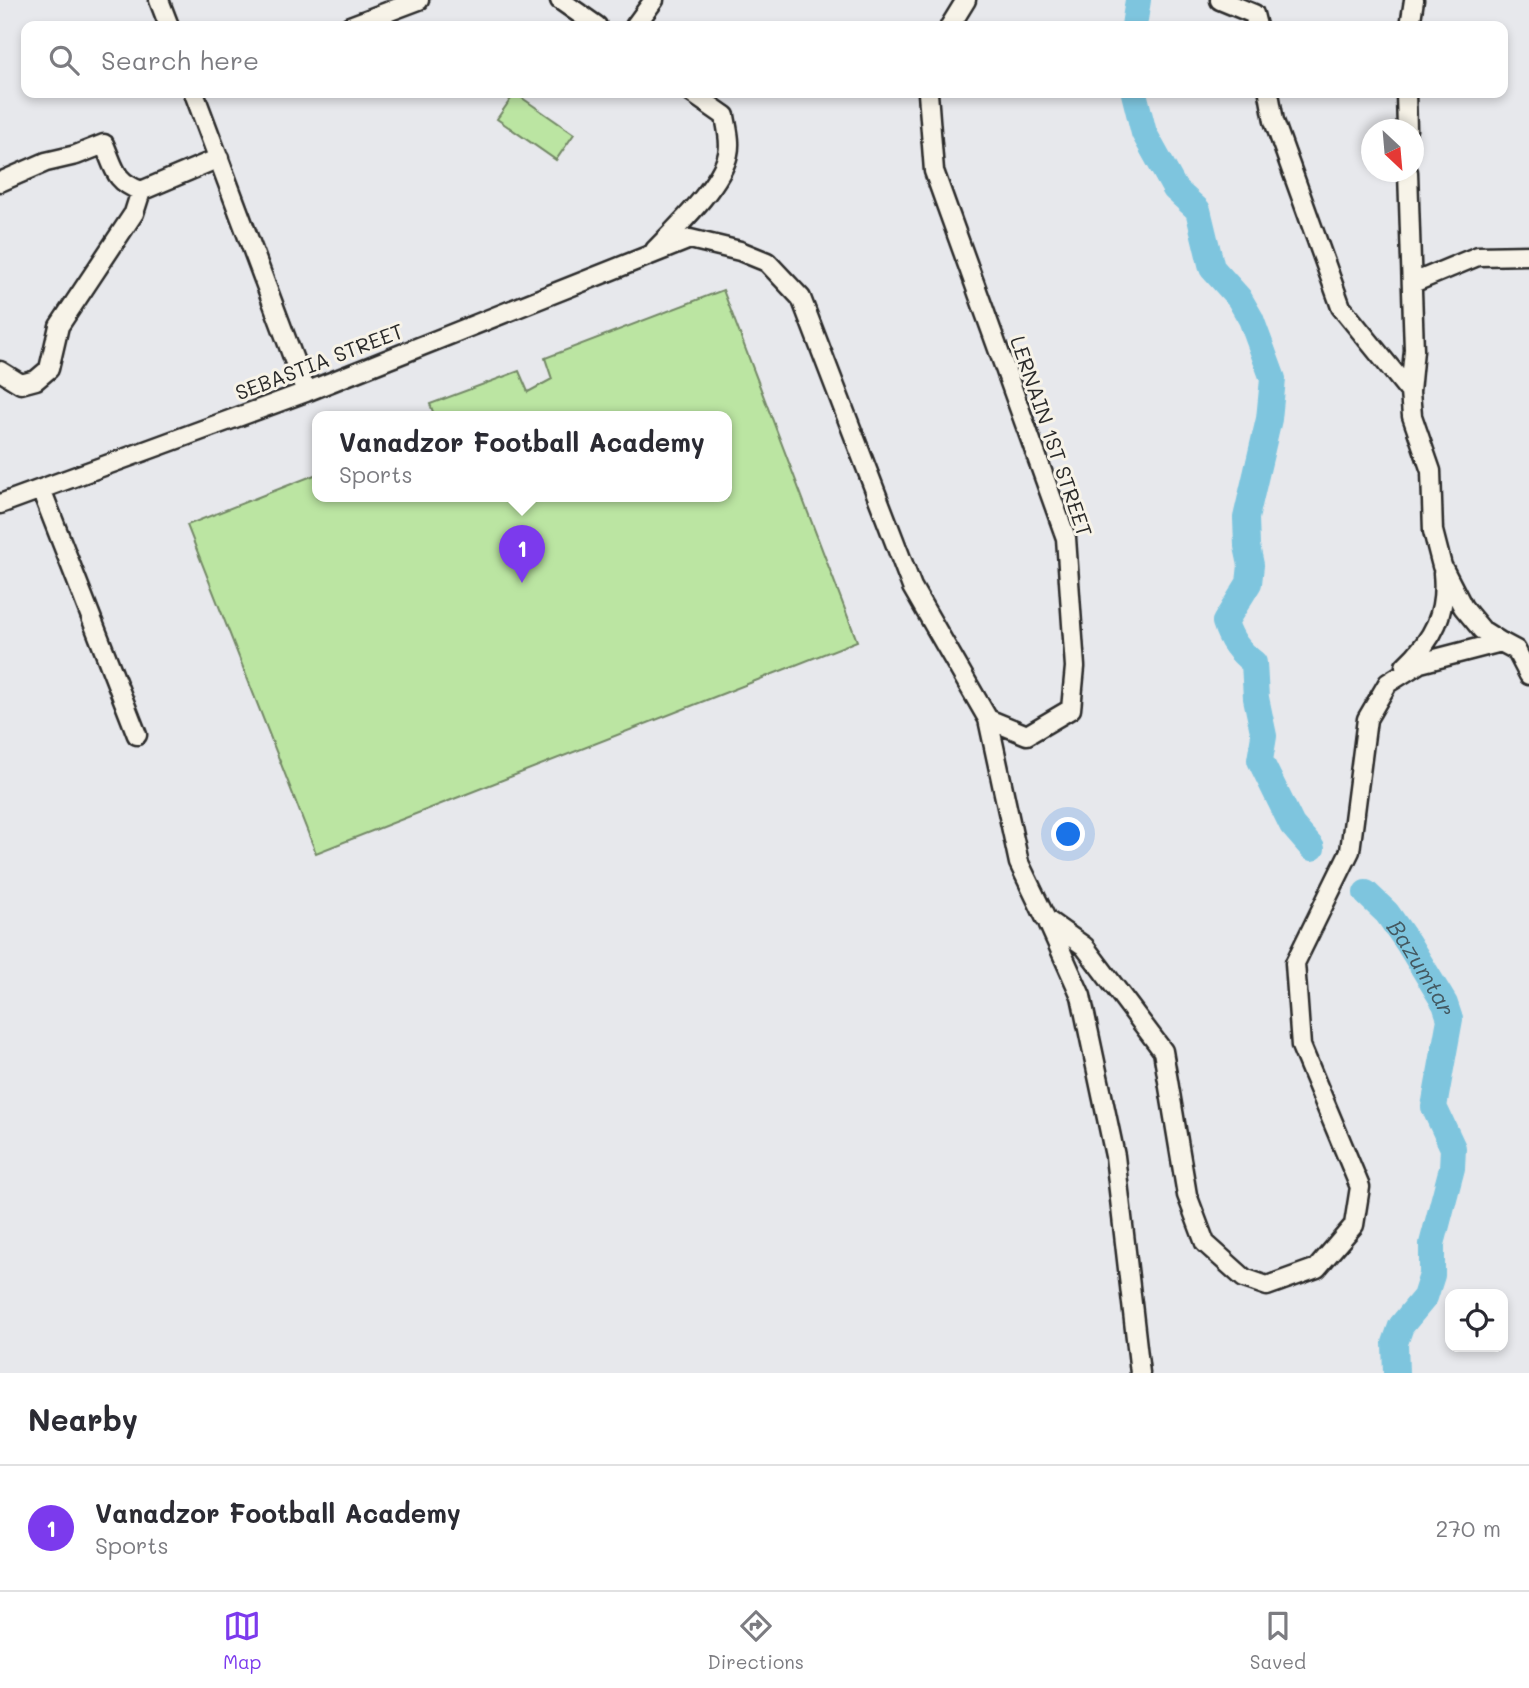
<!DOCTYPE html>
<html lang="en">
<head>
<meta charset="utf-8">
<style>
	body { margin:0; font-family:Mali,sans-serif; background:#f2f2f3; color:#2b2b33 }
	.controls { position:absolute; right:21px; bottom:21px; display:grid; overflow:hidden; border-radius:14px; box-shadow:0 4px 10px #0003 }
	.controls button { width:63px; height:63px; display:grid; place-items:center; padding:0; border:0; border-bottom:2px solid #e1e1e2; background:#fff; color:#2b2b33; font:35px sans-serif }
	.compass { position:absolute; left:1361px; top:119px; width:63px; height:63px; border-radius:50%; background:#fff; box-shadow:0 4px 10px #0003; rotate:154deg }
	.you { position:absolute; left:1069px; top:835px; width:24px; height:24px; margin:-18px; border:5px solid #fff; border-radius:50%; background:#1a73e8; box-shadow:0 0 0 10px #1a73e833 }
	.badge { display:grid; place-items:center; width:46px; height:46px; border-radius:50%; background:#7c3aed; color:#fff; font-size:23px; font-weight:700 }
	.pin { position:absolute; translate:-50% -58px; filter:drop-shadow(0 2px 4px #0008) }
	.pin::after { content:''; position:absolute; top:37px; width:24px; height:21px; background:inherit; clip-path:polygon(0 0,100% 0,50% 100%) }
	.popup { position:absolute; left:312px; top:411px; width:420px; height:91px; box-sizing:border-box; display:grid; place-content:center; border-radius:14px; background:#fff; filter:drop-shadow(0 2px 5px #0005); font-size:23px; white-space:nowrap; color:#7c7c81 }
	.popup b { font-size:26px; color:#2b2b33 }
	.popup::after { content:''; position:absolute; left:50%; top:100%; margin-left:-14px; border:14px solid transparent; border-top-color:#fff }
	.list { margin:0; padding:0; list-style:none }
	h2 { display:flex; justify-content:space-between; align-items:center; height:91px; margin:0; padding:0 28px; font-size:30px }
	h2 small { font-size:23px; font-weight:400; color:#7c7c81 }
	.list li { display:grid; grid-template-columns:46px 1fr auto; gap:21px; align-items:center; box-sizing:border-box; height:126px; padding:0 28px; border-top:2px solid #e1e1e2 }
	.list b { display:block; font-size:26px; white-space:nowrap }
	.list p { margin:0; font-size:23px; white-space:nowrap; color:#7c7c81 }
	.list em { font-size:23px; font-style:normal; color:#7c7c81 }
	.icon { flex:none; width:38px; height:38px; fill:none; stroke:currentColor; stroke-width:2; stroke-linecap:round; stroke-linejoin:round }
	.map { position:relative; flex:none; width:1529px; height:1373px; overflow:hidden }
	.search { position:absolute; background:#fff; box-shadow:0 4px 10px #0003; left:21px; right:21px; top:21px; height:77px; display:flex; align-items:center; gap:18px; box-sizing:border-box; padding:0 24px; border-radius:14px; color:#7c7c81; font-size:26px }
	.sheet { height:217px; background:#fff }
	nav { display:flex; justify-content:space-around; align-items:center; box-sizing:border-box; height:98px; border-top:2px solid #e1e1e2; background:#fff; font-size:19px; color:#7c7c81 }
	nav a { display:grid; justify-items:center; gap:4px }
	nav .on { color:#7c3aed }
	.map>svg:first-child { display:block }
	.green { fill:#bbe5a2; stroke:#738866; stroke-width:2 }
	.lines { fill:none; stroke-linecap:round; stroke-linejoin:round }
	.river { stroke:#7ec5de; stroke-width:26 }
	.minor-casing { stroke:#2b2b2b; stroke-width:23 }
	.minor { stroke:#f7f3e8; stroke-width:18 }
	.labels { text-anchor:middle; dominant-baseline:central; stroke-width:6; stroke-linejoin:round; paint-order:stroke }
	.street-label { font-size:21px; fill:#2b2b2b; stroke:#f7f3e8 }
	.water-label { font-size:23px; font-style:italic; fill:#445961; stroke:#f7f3e8 }
</style>
</head>
<body>
<div class="map">
<svg width="1529" height="1373" viewBox="0 0 1529 1373">
	<rect width="100%" height="100%" fill="#e7e8ec"/>
	<filter id="ink" filterUnits="userSpaceOnUse"><feTurbulence type="fractalNoise" baseFrequency=".0143" numOctaves="2"/><feDisplacementMap in="SourceGraphic" scale="14" xChannelSelector="R" yChannelSelector="G"/><feConvolveMatrix kernelMatrix="1 2 1 2 8 2 1 2 1" color-interpolation-filters="sRGB"/></filter>
	<g filter="url(#ink)">
		<path class="green" d="M515,93L574,134L556,160L497,119Z
			M723,290L857,641L316,853L187,525L317,474V497H727V417H435L430,404L519,371L528,392L552,379L545,358Z"/>
		<g class="lines">
			<g class="river">
				<path d="M1134,26L1138,0"/>
				<path d="M1134,93L1144,133L1175,189L1198,210L1212,268L1239,298L1251,319L1273,379L1269,419L1246,518L1247,546L1251,565L1249,583L1225,622C1231,641 1239,651 1254,663L1256,698L1264,736L1260,760L1292,825L1312,848"/>
				<path id="s1" d="M1366,893L1387,913L1408,943L1445,1004L1450,1019L1434,1107L1453,1148L1452,1168L1432,1244V1275L1425,1297L1401,1326L1395,1343L1396,1373"/>
			</g>
			<g class="minor-casing">
				<path id="minor" d="M159,0L169,26
					M560,0L597,26
					M1220,0L1254,14L1257,26
					M350,26L419,0
					M635,26L654,0
					M950,26L966,0
					M1410,26L1414,0
					M194,93L306,392
					M928,93L934,171L1066,538L1075,667L1071,709L1027,735L988,719
					M1269,93L1274,121L1341,307L1410,392
					M1406,93L1407,130
					M1408,172L1414,350L1410,392L1412,416L1431,471L1433,531L1442,566L1463,607L1482,630L1501,642
					M0,182L46,162L76,155L104,144C115,169 114,181 141,191
					M655,250C676,228 722,184 728,154C731,142 727,128 725,116L692,93
					M1413,283L1478,256L1529,255
					M0,371L21,384L36,380L49,369L59,326L134,213L141,191L219,158
					M41,489L137,735
					M0,504L306,392L690,239L740,251L767,262L801,298L912,587L988,719L1019,863L1046,919L1084,946L1163,1051L1187,1195L1205,1243L1244,1278L1267,1286L1317,1268L1354,1225L1360,1187L1301,1046L1295,963L1350,851L1367,719L1388,683L1420,663L1501,642L1516,650L1529,675
					M1405,666C1434,639 1447,612 1443,573
					M1047,920L1081,996L1115,1156L1140,1373"/>
			</g>
			<use href="#minor" class="minor"/>
		</g>
	</g>
	<g class="labels">
		<g class="street-label">
			<text transform="translate(319 361) rotate(-21)">SEBASTIA STREET</text>
			<text transform="translate(1052 436) rotate(71)">LERNAIN 1ST STREET</text>
		</g>
		<g class="water-label">
			<text stroke="none"><textPath href="#s1" startOffset="94">Bazumtar</textPath></text>
		</g>
	</g>
</svg>
<div class="controls">
<button><svg class="icon" aria-label="locate" viewBox="0 0 24 24"><circle cx="12" cy="12" r="6"/><path d="M12 2v4M12 18v4M2 12h4M18 12h4"/></svg></button>
</div>
<svg class="compass" viewBox="-18 -18 36 36"><path d="M0-13l5 13h-10z" fill="#e53935"/><path d="M0 13l5-13h-10z" fill="#7c7c81"/></svg>
<div class="you"></div>
<div class="pin badge" style="left:522px;top:583px">1</div>
<div class="popup"><b>Vanadzor Football Academy</b>Sports</div>
<div class="search"><svg class="icon" aria-label="search" viewBox="0 0 24 24"><circle cx="10" cy="10" r="6"/><path d="M15 15l6 6"/></svg>Search here</div>
</div>
<section class="sheet">
<h2>Nearby<small></small></h2>
<ul class="list">
<li><span class="badge">1</span><div><b>Vanadzor Football Academy</b><p>Sports</p></div><em>270 m</em></li>
</ul>
</section>
<nav>
<a class="on"><svg class="icon" aria-label="map" viewBox="0 0 24 24"><path d="M3 6l6-2 6 2 6-2v14l-6 2-6-2-6 2zM9 4v14M15 6v14"/></svg>Map</a>
<a><svg class="icon" aria-label="directions" viewBox="0 0 24 24"><path d="M12 3l9 9-9 9-9-9zM9 14v-3h6M13 9l2 2-2 2"/></svg>Directions</a>
<a><svg class="icon" aria-label="saved" viewBox="0 0 24 24"><path d="M7 4h10v16l-5-4-5 4z"/></svg>Saved</a>
</nav>
</body>
</html>
